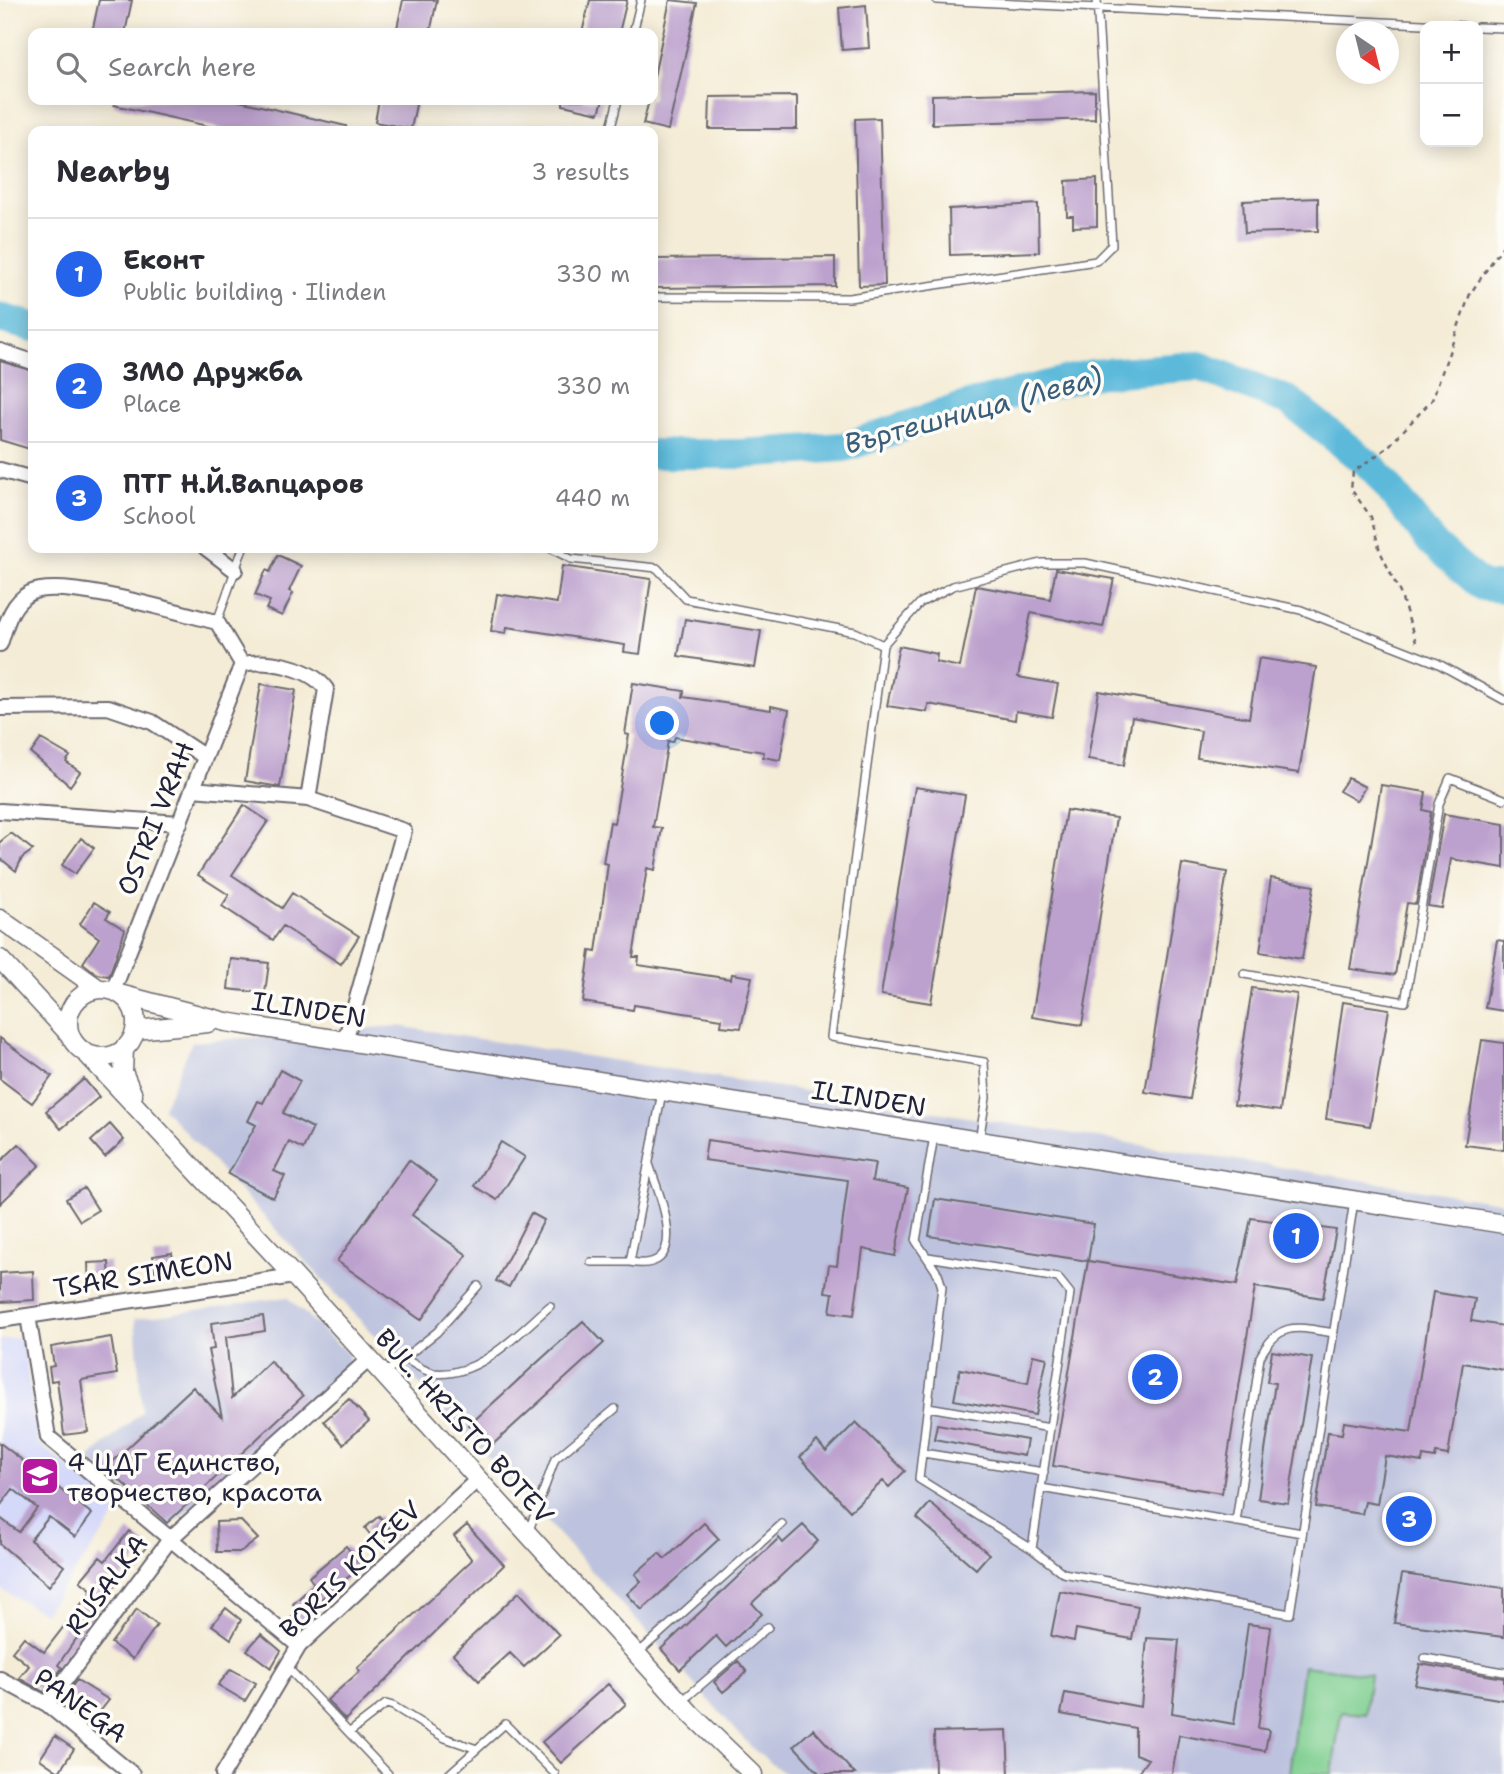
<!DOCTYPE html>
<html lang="en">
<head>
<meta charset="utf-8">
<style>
	body { margin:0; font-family:"Shantell Sans",sans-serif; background:#f7f7f7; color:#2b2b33 }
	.controls { position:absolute; right:21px; top:21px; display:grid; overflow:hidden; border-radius:14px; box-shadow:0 4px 18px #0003 }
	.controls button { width:63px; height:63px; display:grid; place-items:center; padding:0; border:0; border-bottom:2px solid #e1e1e2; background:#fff; color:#2b2b33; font:35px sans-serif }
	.compass { position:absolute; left:1336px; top:21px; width:63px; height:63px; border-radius:50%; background:#fff; box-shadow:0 4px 18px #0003; rotate:145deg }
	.you { position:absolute; left:663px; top:724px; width:24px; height:24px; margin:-18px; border:5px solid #fff; border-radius:50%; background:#1a73e8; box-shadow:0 0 0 10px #1a73e833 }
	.badge { display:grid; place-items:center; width:46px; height:46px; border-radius:50%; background:#2563eb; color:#fff; font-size:23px; font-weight:700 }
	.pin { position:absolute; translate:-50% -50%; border:4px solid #fff; box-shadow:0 2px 7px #0006 }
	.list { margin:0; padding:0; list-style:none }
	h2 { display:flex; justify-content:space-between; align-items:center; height:91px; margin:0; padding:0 28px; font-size:30px }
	h2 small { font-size:23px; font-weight:400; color:#7c7c81 }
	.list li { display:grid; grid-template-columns:46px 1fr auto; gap:21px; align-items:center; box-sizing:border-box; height:112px; padding:0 28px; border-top:2px solid #e1e1e2 }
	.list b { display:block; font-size:26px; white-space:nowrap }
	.list p { margin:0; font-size:23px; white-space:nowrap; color:#7c7c81 }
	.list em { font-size:23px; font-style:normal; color:#7c7c81 }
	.icon { flex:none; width:38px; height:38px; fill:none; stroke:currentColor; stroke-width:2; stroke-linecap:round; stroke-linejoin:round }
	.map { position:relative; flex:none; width:1504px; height:1774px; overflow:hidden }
	.search { position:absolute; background:#fff; box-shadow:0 4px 18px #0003; left:28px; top:28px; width:630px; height:77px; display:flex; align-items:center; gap:18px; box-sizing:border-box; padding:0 24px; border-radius:14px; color:#7c7c81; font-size:26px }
	.panel { position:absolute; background:#fff; box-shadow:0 4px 18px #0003; left:28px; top:126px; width:630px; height:427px; border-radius:14px }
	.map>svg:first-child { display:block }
	.built { fill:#d4d8f9 }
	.industrial { fill:#bdc3de }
	.green { fill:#7ccd8e; stroke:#4f7864; stroke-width:2 }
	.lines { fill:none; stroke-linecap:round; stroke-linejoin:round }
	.river { stroke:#5cb9da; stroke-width:30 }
	.building { fill:#bca0cd }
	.service-casing { stroke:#6c6971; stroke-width:10 }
	.minor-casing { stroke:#6c6971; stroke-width:18 }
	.tertiary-casing { stroke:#6c6971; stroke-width:21 }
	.path { stroke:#6c6971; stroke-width:2.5; stroke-dasharray:5 5; stroke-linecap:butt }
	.service { stroke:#fff; stroke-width:7 }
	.minor { stroke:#fff; stroke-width:14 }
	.tertiary { stroke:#fff; stroke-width:18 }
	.labels { text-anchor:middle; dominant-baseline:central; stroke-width:7; stroke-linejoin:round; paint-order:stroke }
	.street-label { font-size:26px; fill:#22223b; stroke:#fdfcf7 }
	.poi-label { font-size:26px; fill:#22223b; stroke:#fdfcf7; text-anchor:start }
	.water-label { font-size:28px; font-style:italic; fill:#395e7b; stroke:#fdfcf7 }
</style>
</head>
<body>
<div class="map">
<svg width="1504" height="1774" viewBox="0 0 1504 1774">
	<rect width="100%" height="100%" fill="#fdfcf7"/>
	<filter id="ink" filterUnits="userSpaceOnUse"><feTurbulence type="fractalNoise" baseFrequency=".0143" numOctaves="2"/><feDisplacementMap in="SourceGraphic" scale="14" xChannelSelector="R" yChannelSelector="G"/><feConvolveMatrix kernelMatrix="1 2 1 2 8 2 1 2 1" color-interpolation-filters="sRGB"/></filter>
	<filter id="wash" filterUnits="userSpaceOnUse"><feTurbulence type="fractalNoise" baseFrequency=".00686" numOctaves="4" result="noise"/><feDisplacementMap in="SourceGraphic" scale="28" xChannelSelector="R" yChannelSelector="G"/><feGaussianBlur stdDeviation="1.57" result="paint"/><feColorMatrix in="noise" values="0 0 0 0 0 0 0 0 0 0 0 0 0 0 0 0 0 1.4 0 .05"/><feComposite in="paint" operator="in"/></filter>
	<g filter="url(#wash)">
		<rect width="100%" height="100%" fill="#f4ecd6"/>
		<path class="built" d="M22,1337L38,1443L121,1509L44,1613L0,1589V1340Z"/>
		<path class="industrial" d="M398,1026L1504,1203V1774H785L753,1749L528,1501L163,1108L192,1042Z
			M287,1297L348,1354L349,1365L170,1526L88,1459L142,1412L135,1319Z"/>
		<path class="green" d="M1303,1666L1370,1674L1365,1714L1341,1712L1332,1774H1289Z"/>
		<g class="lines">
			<path class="river" d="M0,318L33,327
				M653,454H741L844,447L969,405L1092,374L1199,366L1289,401L1374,469L1432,543L1482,586L1504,588"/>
		</g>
		<g id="blocks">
			<path class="building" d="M99,0H132L125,33H92Z
				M403,0H437L430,33H396Z
				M590,0H627L619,33H582Z
				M670,0L697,3L668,130L643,124L649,100H653V81Z
				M866,5L869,48L842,50L839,8Z
				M1095,91V119L932,124V95Z
				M797,96V129H709L710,97Z
				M115,100H235L346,126V131H230L114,105Z
				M379,100H417L411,129L375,122Z
				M563,100H603L599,113L563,105Z
				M880,118L885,285L859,286L855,119Z
				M1097,179V226L1073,227V216H1067L1066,181Z
				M1318,198V231L1245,233L1243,201Z
				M1038,204L1039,252L950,255L949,209Z
				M835,257V286L653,288V259Z
				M0,361L33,371V450L0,440Z
				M278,555L301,566L289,591L293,593L282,616L266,609L270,601L255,595L266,570L270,572Z
				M562,566L651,579L640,654L624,652L625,645L507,627L506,633L491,631L497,594L557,603Z
				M1056,569L1114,579L1103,627L1031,613L1018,677L1058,684L1052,717L1016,711L1015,720L928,704L927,712L887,706L899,646L937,654L936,662L960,667L976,586L1050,599Z
				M685,619L761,631L755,668L678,656Z
				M1259,658L1316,667L1299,773L1197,758L1201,731L1132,717L1124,765L1088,759L1099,691L1249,718Z
				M633,683L684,691L683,697L771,710V706L789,710L780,760L763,757L764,752L675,737L673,742L668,741L653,827L662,828L655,870L647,868L633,957H639L638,965L731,979L732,974L752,977L741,1028L721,1026L722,1019L634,1005L633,1010L583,1002L590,951L596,952L608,864L603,863L610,822L614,823L629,735L625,734Z
				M261,684L296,690L280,787L245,781Z
				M41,739L70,756L66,762L80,772L70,786L31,753Z
				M1348,778L1365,787L1357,801L1339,791Z
				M1381,785L1426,792L1423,810L1431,812L1416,904L1407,903L1395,975L1350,969Z
				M915,787L965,795L931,1003L881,995Z
				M244,805L268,821L232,875L282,908L292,893L359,936L341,964L283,926L273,940L222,906L229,895L198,875Z
				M1066,810L1116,818L1082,1025L1032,1017Z
				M1444,814L1504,824V868L1451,859L1442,908L1428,906Z
				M11,833L33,850L22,858L16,871L0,858V842Z
				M81,838L94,848L75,874L62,865Z
				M1182,864L1227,872L1190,1099L1145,1092Z
				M1271,878L1314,886L1302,959L1260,952Z
				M94,902L110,912L106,918L125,930L109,976L97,974L83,963L99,938L80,924Z
				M1497,940L1504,941V1011L1485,1008Z
				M231,959L269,963L265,993L228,989Z
				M1252,988L1297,994L1280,1111L1234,1105Z
				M1343,1002L1389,1009L1370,1126L1326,1119Z
				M0,1038L52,1076L32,1103L0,1079Z
				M1482,1040L1504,1043V1150L1465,1145Z
				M280,1070L300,1081L283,1113L313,1128L303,1149L289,1142L274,1171L285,1176L273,1198L228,1174L256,1125L248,1121L258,1101L263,1103Z
				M84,1079L99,1097L61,1129L46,1111Z
				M110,1124L124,1140L105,1157L91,1141Z
				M707,1140L875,1163L872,1181L908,1188L895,1256L863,1249L854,1315L830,1312L833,1293L825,1292L829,1265L837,1266L848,1180L704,1160Z
				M501,1142L525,1157L497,1200L474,1186Z
				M19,1144L40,1165L0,1204V1162Z
				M409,1160L437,1181L412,1215L467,1255L421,1320L337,1261Z
				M84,1188L98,1210L80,1221L66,1199Z
				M935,1199L1094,1224L1088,1261L929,1236Z
				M531,1213L544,1220L509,1287L496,1281Z
				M1251,1218L1336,1230L1323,1298L1255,1287L1222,1493L1053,1466L1088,1261L1237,1285Z
				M172,1253L175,1274L156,1277L153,1256Z
				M109,1262L110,1285L89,1286L88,1263Z
				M33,1271L34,1300L0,1302V1273Z
				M1433,1292L1475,1299L1471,1321L1504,1326V1370L1463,1363L1448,1455L1436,1453L1435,1458L1423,1456L1422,1462L1385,1456L1377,1504L1365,1502L1362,1514L1316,1507L1328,1432L1342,1434L1344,1422L1411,1432Z
				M263,1316L265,1331L226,1337L232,1398L270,1361L303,1396L167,1523L106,1468L193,1387L222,1417L208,1350L214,1349L211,1323Z
				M583,1321L604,1343L490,1447L469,1425Z
				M111,1337L117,1374L81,1380L88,1432L64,1435L57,1380L51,1381L49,1367L54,1366L51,1347Z
				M1272,1351L1312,1358L1288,1503L1258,1499L1275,1383L1267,1382Z
				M1033,1355L1047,1358L1035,1415L954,1400L960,1369L1028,1383Z
				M349,1399L369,1421L343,1444L324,1421Z
				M856,1422L905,1471L889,1487L883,1481L850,1511L800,1457L817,1441L826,1452Z
				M937,1424L1027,1440L1024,1456L934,1439Z
				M0,1443L92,1514L75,1537L49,1517L30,1540L64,1566L49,1586L0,1544V1518L19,1532L37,1508L13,1489L0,1506Z
				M930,1503L989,1554L976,1569L917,1518Z
				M379,1516L395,1535L381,1548L365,1528Z
				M241,1521L258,1539L241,1552H217L216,1522Z
				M704,1523L719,1539L642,1610L627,1594L641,1581L635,1574L659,1553L665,1559Z
				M467,1525L504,1565L345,1720L327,1700L360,1671L357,1668L472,1560L454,1536Z
				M803,1525L818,1541L752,1603L762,1614L726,1647L716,1636L680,1670L661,1649L779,1538L783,1543Z
				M129,1531L147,1546L97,1609L99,1611L73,1643L58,1665L62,1668L44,1692L19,1678L29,1666L12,1652L24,1637L44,1652L92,1590L80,1581L100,1557L105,1561Z
				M346,1546L362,1566L315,1604L320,1609L298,1630L289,1620L299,1610L293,1604L314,1584L309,1577Z
				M1402,1574L1504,1588V1637L1394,1623Z
				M1060,1591L1138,1606L1132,1639L1076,1629L1074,1641L1051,1636Z
				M519,1592L559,1635L524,1667L510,1653L479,1681L453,1654Z
				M226,1608L241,1620L231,1639L212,1625Z
				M137,1609L157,1625L133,1659L111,1643Z
				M1248,1624L1271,1627L1258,1728L1269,1730L1265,1751L1179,1735L1172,1774H1137L1148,1759L1135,1754V1728L1061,1714L1065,1693L1141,1707L1147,1638L1179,1640L1172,1713L1234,1724Z
				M261,1634L281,1651L271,1668L247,1650Z
				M738,1661L747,1672L723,1692L714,1682Z
				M1420,1664L1504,1678V1700L1415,1685Z
				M231,1669L256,1683L245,1701L218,1685Z
				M77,1680L109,1700L94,1719L64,1697Z
				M608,1684L626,1704L561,1763L542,1742Z
				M813,1729L855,1774H820L794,1746Z
				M1007,1730L1009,1774H935L934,1732Z
				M55,1736L74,1749L59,1772L40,1759Z"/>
		</g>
	</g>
	<g filter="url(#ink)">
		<use href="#blocks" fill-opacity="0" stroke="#6c6971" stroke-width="2"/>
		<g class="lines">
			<g class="service-casing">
				<path id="service" d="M937,0L1463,26
					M1478,27L1504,28
					M633,33L641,0
					M610,131L618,100
					M653,297L849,298L1096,261L1112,245L1097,0
					M339,548H340
					M550,548L571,559L657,568L686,599L855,632L883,645L831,1037L984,1062L986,1098L979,1141
					M217,622L243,548
					M883,645L920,603L953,586L1041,563H1085L1301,610L1437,663L1504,700
					M1244,974L1405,1002L1439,804L1450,778L1504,799
					M934,1136L916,1241L938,1274L942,1287L919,1479L1032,1549
					M649,1164C658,1192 695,1274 630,1262L662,1092
					M928,1257L1058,1278L1070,1293L1032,1549L1063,1573L1290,1614L1354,1201
					M591,1262H630
					M404,1358C412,1363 424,1371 433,1373C479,1379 519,1332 550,1306
					M384,1374L437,1332L478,1286
					M928,1407L1050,1428
					M923,1453L1044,1472
					M1041,1488L1302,1533
					M1236,1522L1260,1357C1279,1320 1298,1327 1333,1333
					M528,1533L555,1459L615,1409
					M637,1654L782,1524
					M1425,1658L1504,1672
					M287,1667L388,1774
					M681,1702L768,1627
					M350,1732L386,1704L393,1706L445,1738L477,1749
					M449,1774L505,1724L555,1774"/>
			</g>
			<g class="minor-casing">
				<path id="minor" d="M0,351L33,362
					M0,470L33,479
					M206,548L235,570
					M0,644C6,625 11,603 30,593C61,577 180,613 217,622L242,664
					M242,664C268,659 310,667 326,689L308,799L404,831L345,1041
					M0,708L108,707L152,722L205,757
					M193,789L308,799
					M0,811L180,823
					M113,991L242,664
					M28,1316L48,1437L299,1646
					M0,1320L294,1276
					M0,1679L47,1704L132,1774
					M47,1704L171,1538L368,1360
					M223,1774L299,1646L478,1479"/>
			</g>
			<g class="tertiary-casing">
				<path id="tertiary" d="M0,919L99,989
					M0,959L70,1035
					M68 1023a34 34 0 1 1 68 0a34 34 0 1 1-68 0Z
					M119,994L226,1022L1504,1224
					M135,1030L208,1023
					M124,1048L123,1072L133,1095
					M86,1053L294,1276L692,1715L753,1774"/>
			</g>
			<path class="path" d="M1416,642L1400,593L1380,551L1371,517L1351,489L1353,472L1387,448L1432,400L1470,294L1504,244"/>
			<use href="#service" class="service"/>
			<use href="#minor" class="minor"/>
			<use href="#tertiary" class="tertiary"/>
		</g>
	</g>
	<defs>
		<g id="school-square" transform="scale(2.0125)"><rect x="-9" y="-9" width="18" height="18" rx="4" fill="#b5179e" stroke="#fdfcf7"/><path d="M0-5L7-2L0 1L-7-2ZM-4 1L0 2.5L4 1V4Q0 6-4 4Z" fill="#fff"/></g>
	</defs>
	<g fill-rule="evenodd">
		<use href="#school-square" x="40" y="1476"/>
	</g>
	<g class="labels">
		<g class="street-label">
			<text transform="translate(155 818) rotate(-68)">OSTRI VRAH</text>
			<text transform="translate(309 1009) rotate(9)">ILINDEN</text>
			<text transform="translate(869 1098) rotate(9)">ILINDEN</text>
			<text transform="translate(143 1274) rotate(-9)">TSAR SIMEON</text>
			<text transform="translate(465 1426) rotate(48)">BUL. HRISTO BOTEV</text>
			<text transform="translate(350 1569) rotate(-44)">BORIS KOTSEV</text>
			<text transform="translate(106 1584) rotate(-53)">RUSALKA</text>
			<text transform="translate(81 1705) rotate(36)">PANEGA</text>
		</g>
		<g class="poi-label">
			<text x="67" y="1461">4 ЦДГ Единство,<tspan x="67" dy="30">творчество, красота</tspan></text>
		</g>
		<g class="water-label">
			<text transform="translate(973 410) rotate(-15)">Въртешница (Лева)</text>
		</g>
	</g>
</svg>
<div class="controls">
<button>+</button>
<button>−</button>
</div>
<svg class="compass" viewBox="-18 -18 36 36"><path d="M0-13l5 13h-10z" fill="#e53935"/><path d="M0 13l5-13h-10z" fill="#7c7c81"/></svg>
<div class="you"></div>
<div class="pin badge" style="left:1296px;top:1236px">1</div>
<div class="pin badge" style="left:1155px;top:1377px">2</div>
<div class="pin badge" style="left:1409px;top:1519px">3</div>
<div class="search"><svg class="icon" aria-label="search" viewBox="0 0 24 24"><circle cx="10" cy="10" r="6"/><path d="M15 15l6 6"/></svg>Search here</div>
<section class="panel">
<h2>Nearby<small>3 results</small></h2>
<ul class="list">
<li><span class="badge">1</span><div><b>Еконт</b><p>Public building · Ilinden</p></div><em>330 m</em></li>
<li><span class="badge">2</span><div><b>ЗМО Дружба</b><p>Place</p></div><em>330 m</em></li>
<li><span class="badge">3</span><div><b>ПТГ Н.Й.Вапцаров</b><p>School</p></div><em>440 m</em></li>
</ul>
</section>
</div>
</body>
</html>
